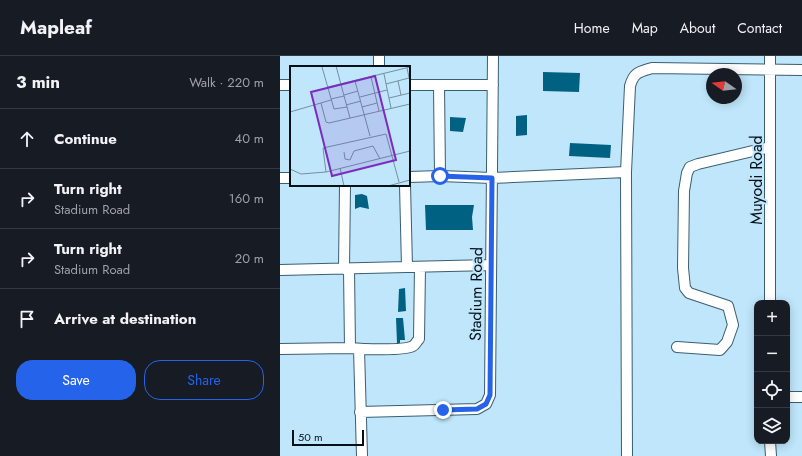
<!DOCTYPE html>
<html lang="en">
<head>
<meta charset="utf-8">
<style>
	body { margin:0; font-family:Jost,sans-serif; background:#20242c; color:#f1f3f6 }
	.controls { position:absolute; right:12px; bottom:12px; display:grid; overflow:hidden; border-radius:8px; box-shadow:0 2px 10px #0003 }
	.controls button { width:36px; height:36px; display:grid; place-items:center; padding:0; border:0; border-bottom:1px solid #363941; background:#171b24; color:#f1f3f6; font:20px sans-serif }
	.compass { position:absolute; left:426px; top:12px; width:36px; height:36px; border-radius:50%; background:#171b24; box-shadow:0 2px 10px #0003; rotate:284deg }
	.scale { position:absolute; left:12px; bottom:10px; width:72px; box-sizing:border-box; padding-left:4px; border:2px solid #031017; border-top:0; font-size:11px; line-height:14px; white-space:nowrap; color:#031017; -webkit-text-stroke:3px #bfe6fb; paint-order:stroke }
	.stop { position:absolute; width:12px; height:12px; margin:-9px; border:3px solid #2563eb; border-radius:50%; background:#fff }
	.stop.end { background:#2563eb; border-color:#fff; box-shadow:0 1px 4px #0008 }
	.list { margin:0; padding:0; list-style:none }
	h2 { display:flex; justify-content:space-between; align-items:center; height:52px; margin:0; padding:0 16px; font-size:17px }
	h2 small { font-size:13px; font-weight:400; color:#9ea1a6 }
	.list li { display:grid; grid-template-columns:26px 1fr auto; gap:12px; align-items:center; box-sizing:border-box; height:60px; padding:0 16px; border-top:1px solid #363941 }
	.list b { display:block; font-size:15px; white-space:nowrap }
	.list p { margin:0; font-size:13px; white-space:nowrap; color:#9ea1a6 }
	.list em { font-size:13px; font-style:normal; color:#9ea1a6 }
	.actions { display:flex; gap:8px; padding:12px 16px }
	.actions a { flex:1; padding:9px 0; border:1px solid #2563eb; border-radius:16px; text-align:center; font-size:14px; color:#2563eb }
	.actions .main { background:#2563eb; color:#fff }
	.icon { flex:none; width:22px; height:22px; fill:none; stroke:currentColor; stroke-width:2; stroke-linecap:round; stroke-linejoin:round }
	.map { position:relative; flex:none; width:522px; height:400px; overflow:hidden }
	header { display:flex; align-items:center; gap:24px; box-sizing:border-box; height:56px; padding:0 20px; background:#171b24; border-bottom:1px solid #363941 }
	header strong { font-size:19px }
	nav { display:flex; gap:22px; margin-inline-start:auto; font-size:14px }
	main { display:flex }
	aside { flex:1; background:#171b24 }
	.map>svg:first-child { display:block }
	.building { fill:#006182 }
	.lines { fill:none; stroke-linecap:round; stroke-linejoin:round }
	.street-casing { stroke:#3b5e70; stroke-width:12 }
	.street { stroke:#fff; stroke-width:10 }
	.route { stroke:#2563eb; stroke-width:5 }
	.labels { text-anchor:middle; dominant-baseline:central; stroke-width:4; stroke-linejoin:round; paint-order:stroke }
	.street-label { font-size:16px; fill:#031017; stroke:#bfe6fb }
	.inset-road { fill:none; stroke:#7490a0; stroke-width:1 }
	.view { fill:#7b2cbf; fill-opacity:0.15; stroke:#7b2cbf; stroke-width:2 }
	.inset-edge { fill:none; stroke:#031017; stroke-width:2 }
</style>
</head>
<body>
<header>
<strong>Mapleaf</strong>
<nav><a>Home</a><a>Map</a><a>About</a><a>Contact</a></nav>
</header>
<main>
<aside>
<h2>3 min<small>Walk · 220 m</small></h2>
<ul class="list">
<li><svg class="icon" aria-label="ahead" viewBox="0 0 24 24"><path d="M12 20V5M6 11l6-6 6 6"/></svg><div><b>Continue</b></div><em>40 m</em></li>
<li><svg class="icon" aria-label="right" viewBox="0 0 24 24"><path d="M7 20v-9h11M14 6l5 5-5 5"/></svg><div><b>Turn right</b><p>Stadium Road</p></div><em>160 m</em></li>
<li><svg class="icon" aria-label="right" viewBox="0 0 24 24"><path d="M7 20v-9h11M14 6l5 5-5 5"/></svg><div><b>Turn right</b><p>Stadium Road</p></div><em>20 m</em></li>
<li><svg class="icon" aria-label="arrive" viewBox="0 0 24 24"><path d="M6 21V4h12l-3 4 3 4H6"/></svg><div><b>Arrive at destination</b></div></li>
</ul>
<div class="actions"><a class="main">Save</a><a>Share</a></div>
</aside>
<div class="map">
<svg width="522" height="400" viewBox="0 0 522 400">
	<rect width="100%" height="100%" fill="#bfe6fb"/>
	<path class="building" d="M263,16L300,17L299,36L263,35Z
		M247,59V79L236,80V60Z
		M170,61L186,62L183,76L170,75Z
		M290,87L331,89L330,102L289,100Z
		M82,138L87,140L89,153L80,151L75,153V139Z
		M145,149H194L192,161L193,174H146Z
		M125,232L126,255L118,256L119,233Z
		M116,262H123L125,284H120V288L117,287Z"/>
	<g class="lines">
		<g class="street-casing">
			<path id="street" d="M99,0V11
				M0,29H11
				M129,29H213
				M159,29L160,120
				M129,121L160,120L212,122L346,116
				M0,122H11
				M125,129L127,211
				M64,213L65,129
				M69,213L70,292
				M0,214L211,209
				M490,247V0
				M397,291L440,294L447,286L453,269L448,250L409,237L405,232L403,212L404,135L407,117L410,111L418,108L490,91
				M0,293L70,292C80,293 125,295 133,290C135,289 137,285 139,283L140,211
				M79,293L82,400
				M507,341H522
				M80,356L197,353L206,348L210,339L213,0
				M490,385L491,400
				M347,400L346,116L350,30C354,16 359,16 372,12L522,14"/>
		</g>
		<use href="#street" class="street"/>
	</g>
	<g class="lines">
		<path class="route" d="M160,120L212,122L210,339L206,348L197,353L163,354"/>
	</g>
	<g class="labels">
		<g class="street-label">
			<text transform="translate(476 124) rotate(-90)">Muyodi Road</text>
			<text transform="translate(196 238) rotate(-89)">Stadium Road</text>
		</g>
	</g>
	<g transform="translate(10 10)">
		<rect width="120" height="120" fill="#bfe6fb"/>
		<path class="inset-road" d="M46,0L60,52M32,1L44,43L57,41M117,2L120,16M94,8L101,42M81,11L89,45M65,15L80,70M108,15L111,29M96,18L119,12M38,21L120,1M54,29L68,25M70,31L97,24M99,32L120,27M41,33L54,30M31,37L36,56L39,57L120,38M56,39L71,35M72,41L87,37M0,46L41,34M54,86L55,93L60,94L64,85L83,80L90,93M50,102L54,120M0,103L11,108L36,106L120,85M36,106L33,82L96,68L109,116M98,120L120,114"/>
		<path class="view" d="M85,10L106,94L42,110L21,26Z"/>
		<rect width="120" height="120" class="inset-edge"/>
	</g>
</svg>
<div class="controls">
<button>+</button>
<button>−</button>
<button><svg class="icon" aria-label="locate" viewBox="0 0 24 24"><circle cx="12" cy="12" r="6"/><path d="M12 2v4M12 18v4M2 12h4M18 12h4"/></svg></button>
<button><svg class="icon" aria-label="layers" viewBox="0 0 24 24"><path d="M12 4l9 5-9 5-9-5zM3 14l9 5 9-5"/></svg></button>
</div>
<svg class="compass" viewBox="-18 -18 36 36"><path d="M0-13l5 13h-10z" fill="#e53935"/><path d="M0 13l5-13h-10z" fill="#9ea1a6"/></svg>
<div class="scale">50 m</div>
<div class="stop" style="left:160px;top:120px"></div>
<div class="stop end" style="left:163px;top:354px"></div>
</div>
</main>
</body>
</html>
